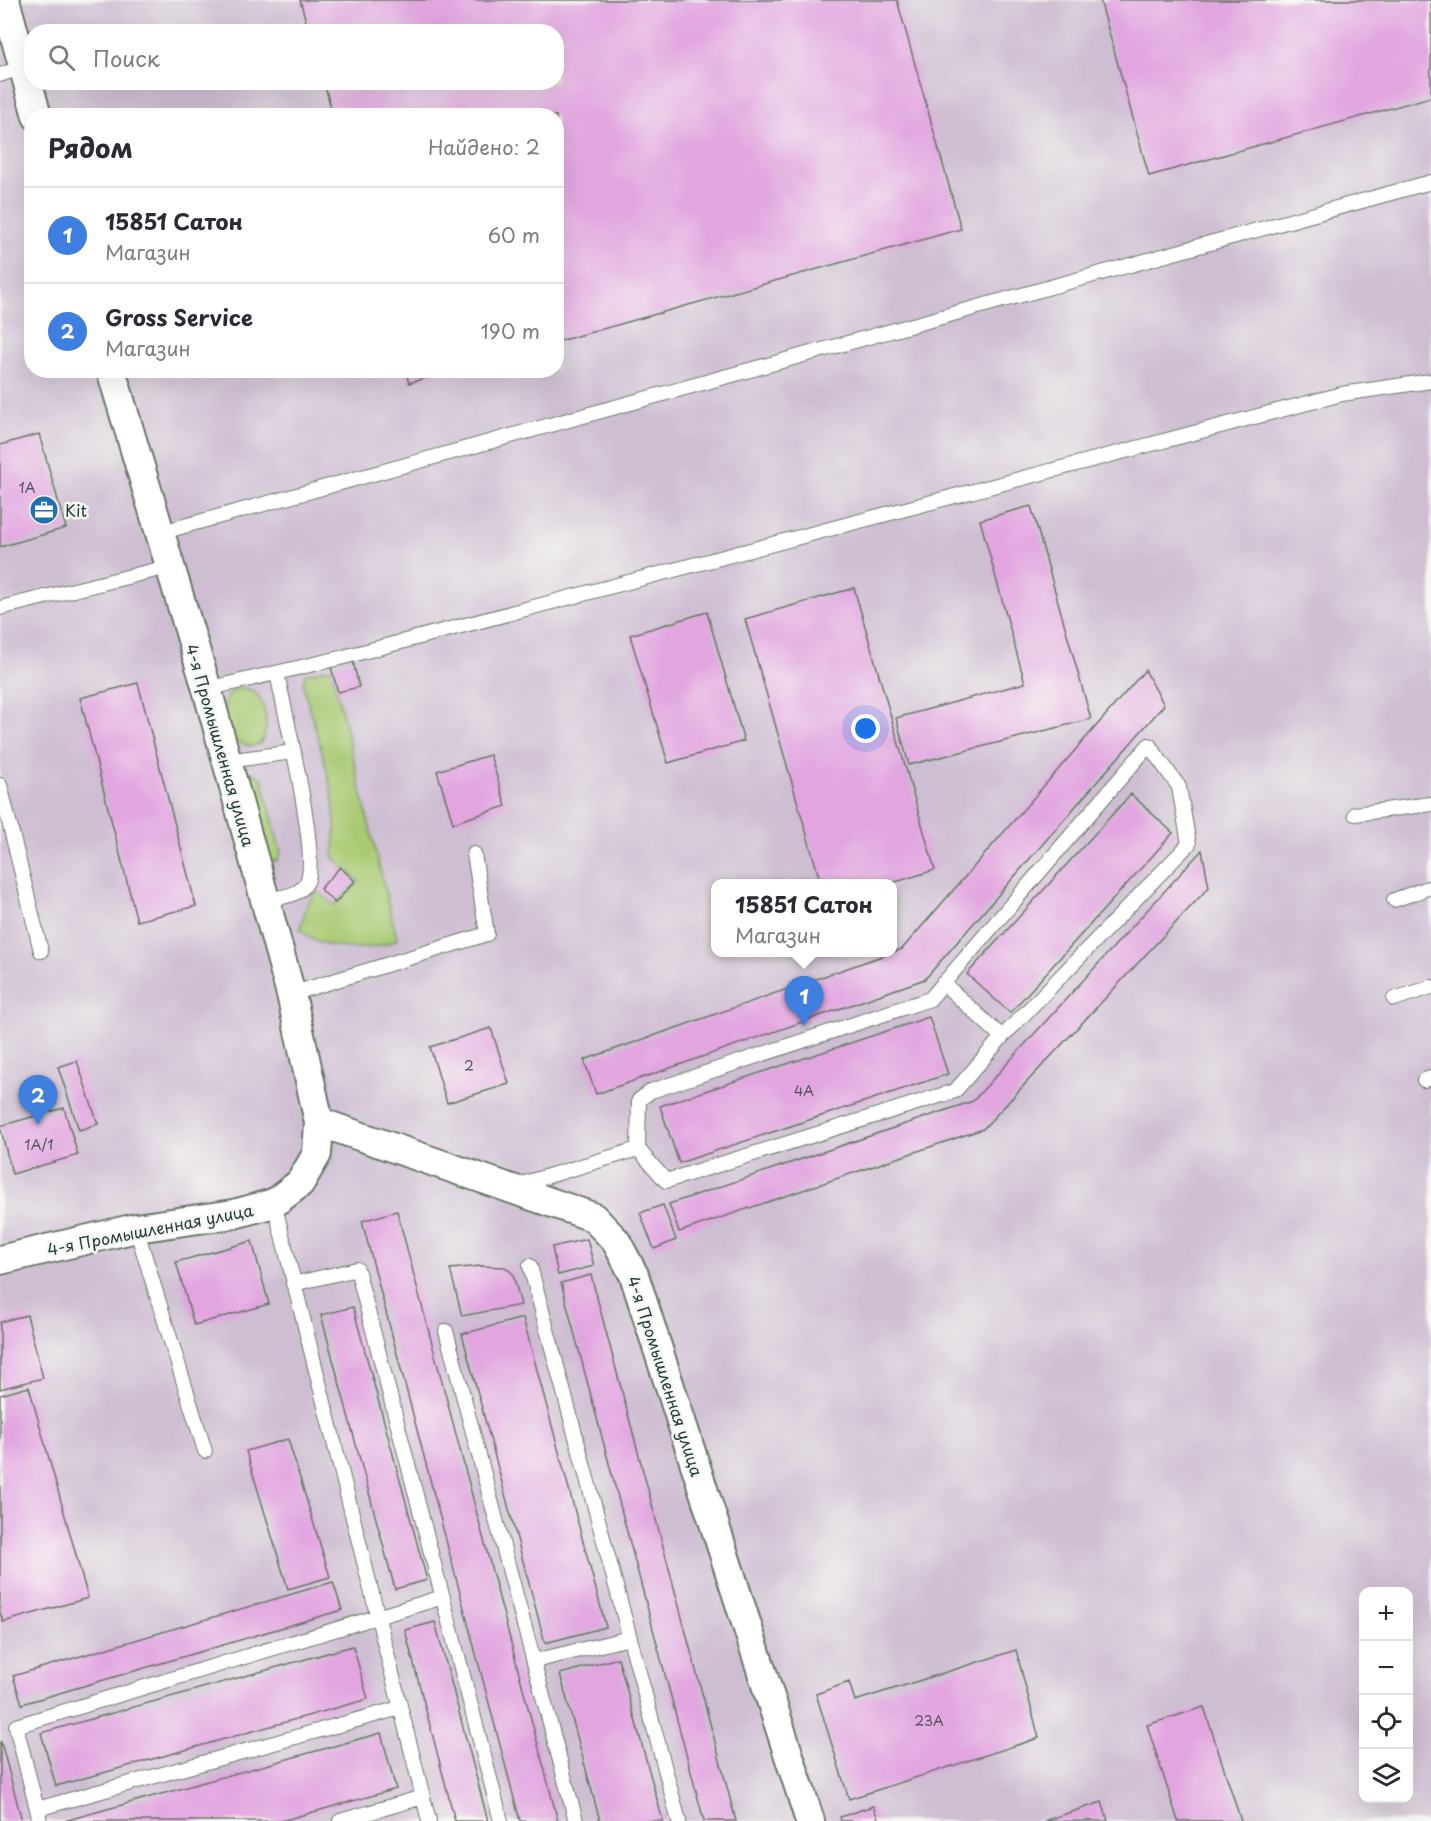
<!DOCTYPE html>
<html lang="ru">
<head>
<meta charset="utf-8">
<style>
	body { margin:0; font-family:"Playpen Sans",sans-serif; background:#f2f2f3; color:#2b2b33 }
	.controls { position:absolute; right:18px; bottom:18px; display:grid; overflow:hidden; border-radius:12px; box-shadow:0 6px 24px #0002 }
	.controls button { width:54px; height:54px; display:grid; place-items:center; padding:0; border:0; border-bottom:2px solid #e1e1e2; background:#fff; color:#2b2b33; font:30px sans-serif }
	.you { position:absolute; left:866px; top:729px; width:21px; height:21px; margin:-15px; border:4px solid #fff; border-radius:50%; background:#1a73e8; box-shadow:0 0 0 9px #1a73e833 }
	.badge { display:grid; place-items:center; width:39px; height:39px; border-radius:50%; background:#db2777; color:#fff; font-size:20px; font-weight:700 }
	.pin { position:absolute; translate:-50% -50px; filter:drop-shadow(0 2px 3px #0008) }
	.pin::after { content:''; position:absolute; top:32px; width:21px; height:18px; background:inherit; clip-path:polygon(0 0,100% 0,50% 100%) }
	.popup { position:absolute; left:711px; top:879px; width:186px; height:78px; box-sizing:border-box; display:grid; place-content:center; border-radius:12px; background:#fff; filter:drop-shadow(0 2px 4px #0005); font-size:20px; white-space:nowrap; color:#7c7c81 }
	.popup b { font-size:22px; color:#2b2b33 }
	.popup::after { content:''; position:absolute; left:50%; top:100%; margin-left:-12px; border:12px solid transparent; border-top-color:#fff }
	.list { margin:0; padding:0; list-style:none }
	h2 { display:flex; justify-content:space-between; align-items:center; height:78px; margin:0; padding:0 24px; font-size:26px }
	h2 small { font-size:20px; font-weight:400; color:#7c7c81 }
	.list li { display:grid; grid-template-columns:39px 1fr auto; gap:18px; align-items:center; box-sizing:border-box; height:96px; padding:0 24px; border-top:2px solid #e1e1e2 }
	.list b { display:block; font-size:22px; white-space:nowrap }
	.list p { margin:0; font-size:20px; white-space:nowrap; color:#7c7c81 }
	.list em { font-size:20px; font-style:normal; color:#7c7c81 }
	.icon { flex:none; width:33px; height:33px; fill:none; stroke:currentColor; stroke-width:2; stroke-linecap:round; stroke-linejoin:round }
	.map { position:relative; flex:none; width:1431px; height:1821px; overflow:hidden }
	.search { position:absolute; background:#fff; box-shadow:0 6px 24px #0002; left:24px; top:24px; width:540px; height:66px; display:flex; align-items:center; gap:15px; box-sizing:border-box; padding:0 21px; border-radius:24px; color:#7c7c81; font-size:22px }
	.panel { position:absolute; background:#fff; box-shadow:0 6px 24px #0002; left:24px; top:108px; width:540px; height:270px; border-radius:24px }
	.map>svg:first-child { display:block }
	.industrial { fill:#cebed2; fill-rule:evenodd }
	.green { fill:#a9ca72; stroke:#648453; stroke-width:1.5 }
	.building { fill:#e2a5e0 }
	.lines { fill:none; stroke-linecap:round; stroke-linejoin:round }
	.service-casing { stroke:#687768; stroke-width:16 }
	.minor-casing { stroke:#687768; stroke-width:32 }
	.service { stroke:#fff; stroke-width:14 }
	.minor { stroke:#fff; stroke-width:28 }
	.labels { text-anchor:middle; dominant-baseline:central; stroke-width:5; stroke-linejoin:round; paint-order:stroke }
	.number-label { font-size:14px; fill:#50575f }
	.poi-label { font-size:16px; fill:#1f3d34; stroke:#f6f6f2; text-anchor:start }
	.street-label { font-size:16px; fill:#1f3d34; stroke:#f6f6f2 }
</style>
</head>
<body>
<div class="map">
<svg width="1431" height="1821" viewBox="0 0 1431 1821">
	<rect width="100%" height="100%" fill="#f6f6f2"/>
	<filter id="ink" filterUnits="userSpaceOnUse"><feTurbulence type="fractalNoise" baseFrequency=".0167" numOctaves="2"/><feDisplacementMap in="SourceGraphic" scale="12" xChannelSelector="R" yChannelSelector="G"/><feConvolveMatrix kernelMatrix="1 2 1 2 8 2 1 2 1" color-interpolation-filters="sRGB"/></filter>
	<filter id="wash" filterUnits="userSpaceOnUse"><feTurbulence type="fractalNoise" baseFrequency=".008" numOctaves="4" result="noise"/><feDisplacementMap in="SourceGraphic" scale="24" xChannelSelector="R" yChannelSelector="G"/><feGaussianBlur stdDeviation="1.35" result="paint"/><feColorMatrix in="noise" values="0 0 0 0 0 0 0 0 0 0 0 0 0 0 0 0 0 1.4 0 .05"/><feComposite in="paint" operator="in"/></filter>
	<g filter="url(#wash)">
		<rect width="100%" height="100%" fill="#f0e3c8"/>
		<path class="industrial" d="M0,0H1431V1821H0ZM32,32H556V82H32ZM32,116H556V370H32ZM716,884H892V952H716ZM1364,1592H1408V1798H1364Z"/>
		<path class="green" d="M331,668L397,939C372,954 321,951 300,929L307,904L317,891L335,905L359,881L333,857C343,802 317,739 303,685L305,674Z
			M238,687C244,688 251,689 255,692C271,706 275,771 229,736C226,717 218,698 238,687Z
			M252,773L262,778L281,853L277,861L267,862L243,783Z"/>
		<g id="blocks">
			<path class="building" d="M300,0H897L961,229L556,342V116H333L324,82H556V32H309Z
				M1100,0H1431V97L1149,176Z
				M405,370H450V371L409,383Z
				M39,434L66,528L0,547V445Z
				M1031,506L1091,719L909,765L896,718L1025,683L980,520Z
				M854,588L935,870L889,884H821L745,619Z
				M707,612L744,741L668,763L630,635Z
				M353,661L359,687L338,692L331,667Z
				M1145,670L1164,705L925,979L596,1094L584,1060L902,949Z
				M138,683L196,906L137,921L80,698Z
				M490,755L506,806L453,823L437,771Z
				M1131,794L1173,833L1010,1013L967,974Z
				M1202,850L1209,887L983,1129L679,1232L669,1204L973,1101Z
				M340,867L355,881L335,903L320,889Z
				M929,1017L948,1074L679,1163L660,1106Z
				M491,1028L509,1084L447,1103L430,1047Z
				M77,1061L98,1124L79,1130L58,1067Z
				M64,1108L78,1155L12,1174L0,1126Z
				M663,1205L676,1240L654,1249L640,1213Z
				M397,1211L558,1821H520L362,1221Z
				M587,1239L594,1266L558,1275L552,1247Z
				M252,1241L269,1304L194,1325L176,1262Z
				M481,1266L505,1267L513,1274L521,1305L462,1316L450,1269Z
				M591,1275L736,1821H704L561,1283Z
				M353,1307L427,1580L395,1589L321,1315Z
				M27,1315L43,1378L0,1389V1322Z
				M523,1318L606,1627L545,1643L462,1334Z
				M29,1387L88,1598L3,1622L0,1612V1395Z
				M288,1439L330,1577L288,1589L246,1451Z
				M333,1582L342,1610L22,1704L13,1676Z
				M435,1622L488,1821H455L405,1630Z
				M353,1646L368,1699L56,1786L41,1733Z
				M1016,1650L1039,1738L849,1799L816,1694L849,1682L855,1701Z
				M618,1658L663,1821H600L560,1674Z
				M1204,1707L1241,1821H1178L1147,1725Z
				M381,1733L396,1789L281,1821H64Z
				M0,1742H1L22,1821H0Z
				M1102,1802L1108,1821H1044Z
				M873,1806L879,1821H841L840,1817Z"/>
		</g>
	</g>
	<g filter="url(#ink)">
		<use href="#blocks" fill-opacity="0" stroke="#687768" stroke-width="1.5"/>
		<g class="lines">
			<g class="service-casing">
				<path id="service" d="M0,75L23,67
					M159,533L1431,182
					M0,608L168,567
					M207,689L340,658L1342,394L1431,381
					M227,761L293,752
					M0,785L41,951
					M1355,814L1431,804
					M266,900C280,897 299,897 307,882C320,855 284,709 277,673
					M1394,900L1431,887
					M943,983L1002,1037
					M291,994L487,934L474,854
					M1394,999L1431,987
					M1424,1080L1431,1078
					M515,1186L638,1149L639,1100L651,1091L930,999L1149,745L1179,787L1189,844L1002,1037L955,1091L666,1181L638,1149
					M274,1203L429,1821
					M136,1228L205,1451
					M530,1266L679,1821
					M293,1284L357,1269L501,1821
					M446,1331L576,1821
					M534,1661L630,1638
					M37,1809L400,1708
					M40,1821L16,1726L443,1597
					M340,1821L423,1797"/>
			</g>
			<g class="minor-casing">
				<path id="minor" d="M5,0L37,116
					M319,1122L593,1217L616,1241L634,1275L810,1821
					M0,1260L136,1228L234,1214L274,1203L300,1183L317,1154L319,1122L291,994L207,689L111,370"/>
			</g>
			<use href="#service" class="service"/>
			<use href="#minor" class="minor"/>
		</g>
	</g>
	<defs>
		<g id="office-disc" transform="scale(1.5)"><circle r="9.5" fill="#1f6fb2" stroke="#f6f6f2"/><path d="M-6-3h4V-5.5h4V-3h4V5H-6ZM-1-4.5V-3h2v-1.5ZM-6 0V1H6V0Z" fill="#fff"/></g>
	</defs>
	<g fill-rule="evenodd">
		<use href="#office-disc" x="44" y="510"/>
	</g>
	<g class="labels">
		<g class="number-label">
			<text x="27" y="487">1А</text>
			<text x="469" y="1065">2</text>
			<text x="804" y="1090">4А</text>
			<text x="39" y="1144">1А/1</text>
			<text x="929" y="1720">23А</text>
		</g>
		<g class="poi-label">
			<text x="65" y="510">Kit</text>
		</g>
		<g class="street-label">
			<text transform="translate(221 745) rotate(74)">4-я Промышленная улица</text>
			<text transform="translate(150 1229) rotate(-11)">4-я Промышленная улица</text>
			<text transform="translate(666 1376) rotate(72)">4-я Промышленная улица</text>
		</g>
	</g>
</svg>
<div class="controls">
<button>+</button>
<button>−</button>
<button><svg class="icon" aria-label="locate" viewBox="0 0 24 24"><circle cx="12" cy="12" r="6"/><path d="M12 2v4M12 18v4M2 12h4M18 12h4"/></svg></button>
<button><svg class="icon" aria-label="layers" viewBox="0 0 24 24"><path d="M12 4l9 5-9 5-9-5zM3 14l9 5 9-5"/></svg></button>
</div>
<div class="you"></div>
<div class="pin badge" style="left:804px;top:1026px;background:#3f7fe0">1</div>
<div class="popup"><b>15851 Сатон</b>Магазин</div>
<div class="pin badge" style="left:38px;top:1125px;background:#3f7fe0">2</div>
<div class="search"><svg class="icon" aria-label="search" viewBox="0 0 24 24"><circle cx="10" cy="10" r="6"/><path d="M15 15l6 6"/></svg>Поиск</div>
<section class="panel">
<h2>Рядом<small>Найдено: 2</small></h2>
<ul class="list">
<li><span class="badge" style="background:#3f7fe0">1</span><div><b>15851 Сатон</b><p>Магазин</p></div><em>60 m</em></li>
<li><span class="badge" style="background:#3f7fe0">2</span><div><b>Gross Service</b><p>Магазин</p></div><em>190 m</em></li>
</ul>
</section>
</div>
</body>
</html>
